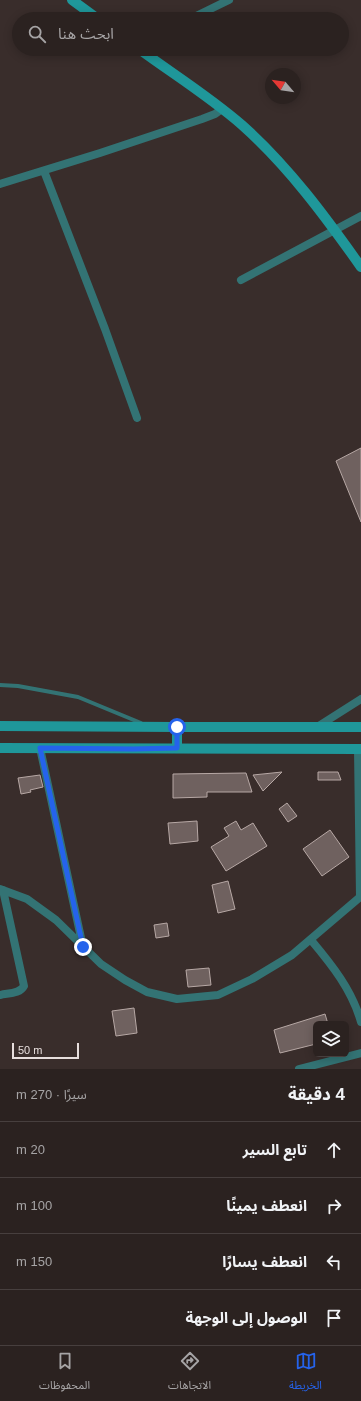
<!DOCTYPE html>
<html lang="ar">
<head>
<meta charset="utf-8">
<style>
	body { margin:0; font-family:Arial,"Noto Sans Arabic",sans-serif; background:#372f2d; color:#f1f3f6; direction:rtl }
	.controls { position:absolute; right:12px; bottom:12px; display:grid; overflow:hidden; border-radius:6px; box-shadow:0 2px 10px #0003 }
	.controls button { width:36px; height:36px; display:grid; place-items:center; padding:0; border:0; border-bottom:1px solid #473f3e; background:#2b2220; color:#f1f3f6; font:20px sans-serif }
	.compass { position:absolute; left:265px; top:68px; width:36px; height:36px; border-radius:50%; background:#2b2220; box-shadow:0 2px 10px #0003; rotate:299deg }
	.scale { position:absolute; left:12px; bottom:10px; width:67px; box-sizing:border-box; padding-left:4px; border:2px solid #e7dedd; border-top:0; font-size:11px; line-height:14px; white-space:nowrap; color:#e7dedd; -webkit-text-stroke:3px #392d2b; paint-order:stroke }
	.stop { position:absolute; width:12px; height:12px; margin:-9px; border:3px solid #2563eb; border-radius:50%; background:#fff }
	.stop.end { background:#2563eb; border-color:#fff; box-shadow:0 1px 4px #0008 }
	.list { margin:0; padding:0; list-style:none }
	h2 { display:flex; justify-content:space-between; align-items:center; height:52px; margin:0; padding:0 16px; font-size:17px }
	h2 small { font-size:13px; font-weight:400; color:#a6a4a5 }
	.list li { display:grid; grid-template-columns:26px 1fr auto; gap:12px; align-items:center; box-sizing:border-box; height:56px; padding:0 16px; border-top:1px solid #473f3e }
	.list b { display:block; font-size:15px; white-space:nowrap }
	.list em { font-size:13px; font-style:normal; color:#a6a4a5 }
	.icon { flex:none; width:22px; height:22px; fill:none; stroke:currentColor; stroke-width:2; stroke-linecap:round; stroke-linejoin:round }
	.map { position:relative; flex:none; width:361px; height:1069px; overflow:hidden; direction:ltr }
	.search { position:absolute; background:#2b2220; box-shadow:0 2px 10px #0003; left:12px; right:12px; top:12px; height:44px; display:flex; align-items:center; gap:10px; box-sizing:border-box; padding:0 14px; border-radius:22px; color:#a6a4a5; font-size:15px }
	.sheet { height:276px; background:#2b2220 }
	nav { display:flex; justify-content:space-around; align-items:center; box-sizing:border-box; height:56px; border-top:1px solid #473f3e; background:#2b2220; font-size:11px; color:#a6a4a5 }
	nav a { display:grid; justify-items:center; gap:2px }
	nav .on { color:#2563eb }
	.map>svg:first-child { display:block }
	.building { fill:#6f615f; stroke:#b7a8a5 }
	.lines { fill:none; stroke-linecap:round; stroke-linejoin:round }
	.lane { stroke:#337374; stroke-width:4 }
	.street { stroke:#337374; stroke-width:8 }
	.secondary { stroke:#1f979a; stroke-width:10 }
	.route { stroke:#2563eb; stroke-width:5 }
</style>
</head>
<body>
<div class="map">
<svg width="361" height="1069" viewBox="0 0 361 1069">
	<rect width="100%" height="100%" fill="#392d2b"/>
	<path class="building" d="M361,448V522L336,461Z
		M282,772L263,791L253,775Z
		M318,772H338L341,780H318Z
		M246,773L252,792H207V797L173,798V774Z
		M40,775L43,787L30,790L31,792L21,794L18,778Z
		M287,803L297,816L288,822L279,809Z
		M197,821L198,841L170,844L168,823Z
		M236,821L241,830L253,823L267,846L226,871L211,847L229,836L224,828Z
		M330,830L349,857L322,876L303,849Z
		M228,881L235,909L218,913L212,885Z
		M167,923L169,936L156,938L154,925Z
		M209,968L211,985L188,987L186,970Z
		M134,1008L137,1033L116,1036L112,1011Z
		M325,1014L328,1024H316V1044L280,1053L274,1030Z"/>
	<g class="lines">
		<path class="lane" d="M0,685L18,686L78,697L141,723"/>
		<path class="street" d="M190,19L229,0
			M44,171L105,329L137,418
			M0,184L100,153L202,119L215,114L222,109
			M241,280L361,216
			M317,727L361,699
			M40,748L83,947
			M0,889L27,899L56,920L101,964L125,980L147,992L177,999L218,995L252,979L292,955L360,897L358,749
			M311,940C332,965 352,990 361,1022
			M0,995C8,993 20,994 24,986L3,890
			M299,1069L361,1053"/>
		<path class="secondary" d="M72,0L98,19
			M139,49C173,74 210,97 242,125C288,166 325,216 361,267
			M0,726L177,727H361
			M0,748L361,749
			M177,748V727"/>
	</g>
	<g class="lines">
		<path class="route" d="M83,947L40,748L133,749L177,748V727"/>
	</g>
</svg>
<div class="controls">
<button><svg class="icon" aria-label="layers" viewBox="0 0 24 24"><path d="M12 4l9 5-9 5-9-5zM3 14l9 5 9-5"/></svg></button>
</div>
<svg class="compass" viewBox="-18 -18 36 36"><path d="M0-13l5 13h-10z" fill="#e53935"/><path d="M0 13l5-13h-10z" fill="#a6a4a5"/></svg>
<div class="scale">50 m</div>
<div class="stop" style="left:177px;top:727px"></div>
<div class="stop end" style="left:83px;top:947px"></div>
<div class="search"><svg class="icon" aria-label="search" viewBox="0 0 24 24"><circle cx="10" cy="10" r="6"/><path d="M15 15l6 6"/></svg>ابحث هنا</div>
</div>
<section class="sheet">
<h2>4 دقيقة<small>سيرًا · 270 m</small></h2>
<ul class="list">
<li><svg class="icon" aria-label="ahead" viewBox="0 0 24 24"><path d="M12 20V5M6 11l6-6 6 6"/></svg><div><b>تابع السير</b></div><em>20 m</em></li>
<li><svg class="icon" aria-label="right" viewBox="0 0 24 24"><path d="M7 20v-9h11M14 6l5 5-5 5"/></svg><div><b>انعطف يمينًا</b></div><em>100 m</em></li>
<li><svg class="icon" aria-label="left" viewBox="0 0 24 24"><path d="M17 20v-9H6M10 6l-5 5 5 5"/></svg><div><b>انعطف يسارًا</b></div><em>150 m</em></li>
<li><svg class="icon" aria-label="arrive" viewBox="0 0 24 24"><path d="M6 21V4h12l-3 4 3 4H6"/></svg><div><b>الوصول إلى الوجهة</b></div></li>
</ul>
</section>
<nav>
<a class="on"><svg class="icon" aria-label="map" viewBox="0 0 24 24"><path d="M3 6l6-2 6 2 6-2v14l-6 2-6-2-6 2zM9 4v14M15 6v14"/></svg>الخريطة</a>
<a><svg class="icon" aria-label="directions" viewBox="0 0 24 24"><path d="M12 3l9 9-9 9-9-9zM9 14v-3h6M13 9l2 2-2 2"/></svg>الاتجاهات</a>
<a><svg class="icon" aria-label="saved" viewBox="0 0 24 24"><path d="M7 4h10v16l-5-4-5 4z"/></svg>المحفوظات</a>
</nav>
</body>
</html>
